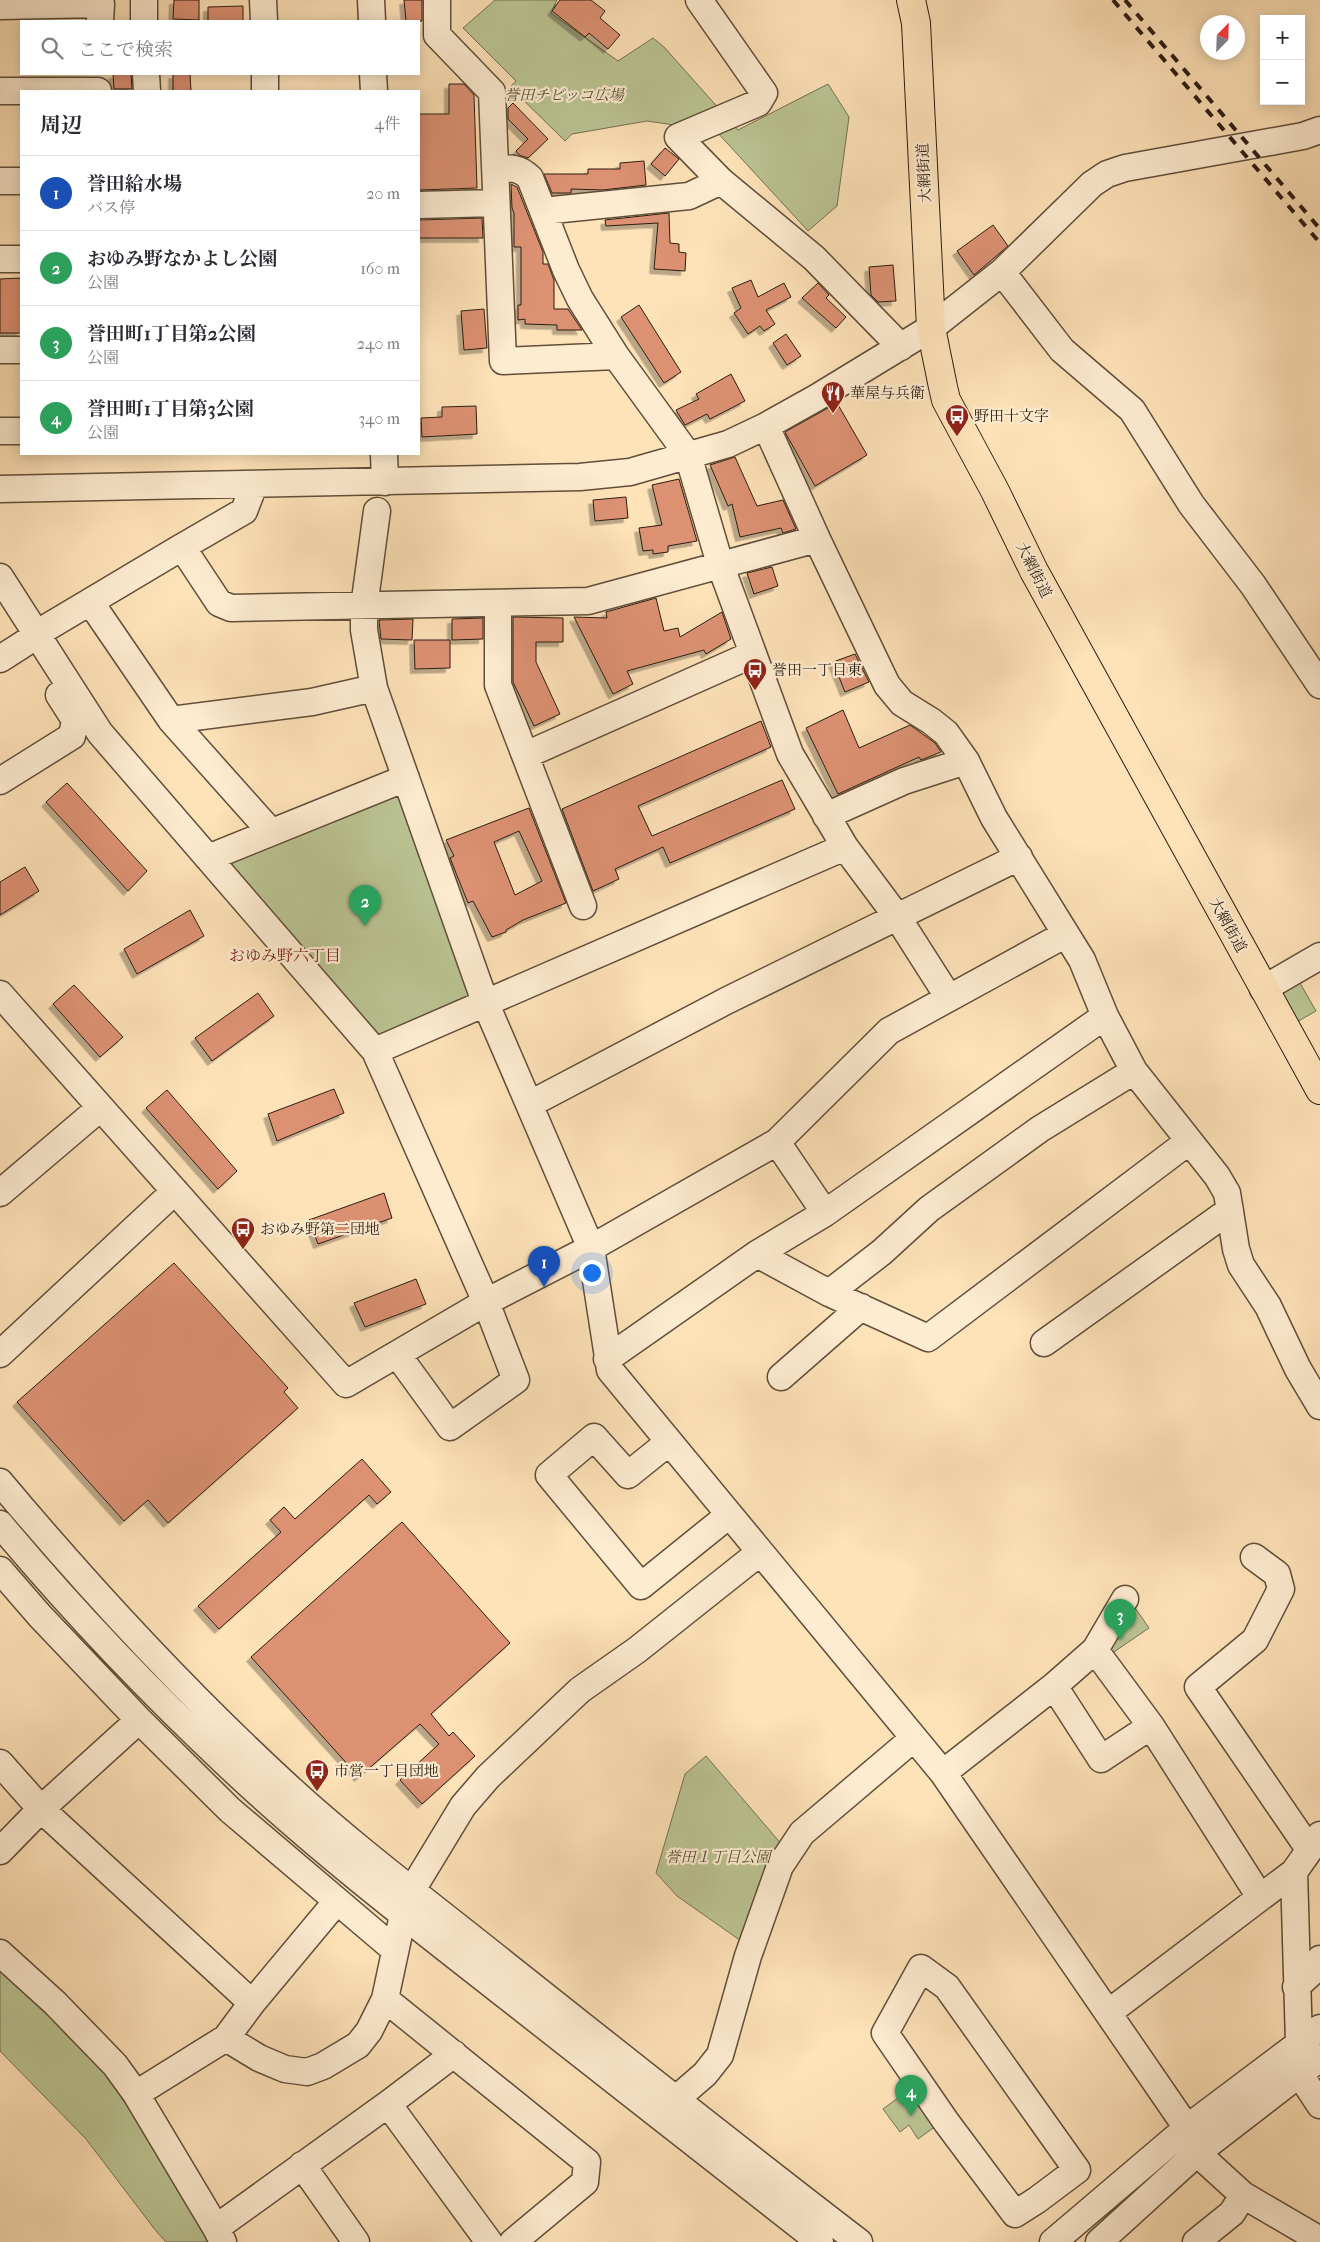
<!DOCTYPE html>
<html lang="ja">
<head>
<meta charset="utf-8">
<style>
	body { margin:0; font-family:"IM FELL French Canon","Noto Serif JP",serif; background:#f2f2f3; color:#2b2b33 }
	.controls { position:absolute; right:15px; top:15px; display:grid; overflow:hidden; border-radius:0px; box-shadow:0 2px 12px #0003 }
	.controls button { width:45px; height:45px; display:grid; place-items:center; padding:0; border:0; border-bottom:1px solid #e1e1e2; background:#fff; color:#2b2b33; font:25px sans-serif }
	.compass { position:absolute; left:1200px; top:15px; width:45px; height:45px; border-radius:50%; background:#fff; box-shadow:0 2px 12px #0003; rotate:23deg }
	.you { position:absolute; left:591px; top:1272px; width:18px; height:18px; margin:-12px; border:4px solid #fff; border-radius:50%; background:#1a73e8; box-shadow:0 0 0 8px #1a73e833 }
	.badge { display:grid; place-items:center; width:32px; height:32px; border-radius:50%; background:#7c3aed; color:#fff; font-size:16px; font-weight:700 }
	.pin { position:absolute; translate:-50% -41px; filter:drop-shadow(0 1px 2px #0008) }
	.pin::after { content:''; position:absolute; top:26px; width:18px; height:15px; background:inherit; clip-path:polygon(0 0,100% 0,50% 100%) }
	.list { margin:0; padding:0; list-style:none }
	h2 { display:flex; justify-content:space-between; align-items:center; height:65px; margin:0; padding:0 20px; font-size:21px }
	h2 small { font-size:16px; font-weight:400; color:#7c7c81 }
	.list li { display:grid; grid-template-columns:32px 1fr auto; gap:15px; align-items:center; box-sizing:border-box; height:75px; padding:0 20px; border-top:1px solid #e1e1e2 }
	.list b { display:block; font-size:19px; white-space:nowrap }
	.list p { margin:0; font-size:16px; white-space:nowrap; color:#7c7c81 }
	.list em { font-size:16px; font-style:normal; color:#7c7c81 }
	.icon { flex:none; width:28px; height:28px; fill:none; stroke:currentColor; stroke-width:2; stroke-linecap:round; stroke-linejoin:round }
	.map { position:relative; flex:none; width:1320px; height:2242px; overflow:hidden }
	.search { position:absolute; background:#fff; box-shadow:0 2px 12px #0003; left:20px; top:20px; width:400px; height:55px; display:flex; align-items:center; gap:12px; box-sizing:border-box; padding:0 18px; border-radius:0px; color:#7c7c81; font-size:19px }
	.panel { position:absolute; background:#fff; box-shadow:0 2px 12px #0003; left:20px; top:90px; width:400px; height:365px; border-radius:0px }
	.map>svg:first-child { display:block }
	.green { fill:#bbc493; stroke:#747052 }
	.building { fill:#dc9173; stroke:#2c1d10; fill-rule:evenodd; filter:url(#shadow) }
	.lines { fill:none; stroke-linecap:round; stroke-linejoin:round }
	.minor-casing { stroke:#604e3a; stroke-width:29 }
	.major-casing { stroke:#2c1d10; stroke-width:30 }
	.minor { stroke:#feecd1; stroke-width:26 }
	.major { stroke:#fee2b8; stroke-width:28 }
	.rail { stroke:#2c1d10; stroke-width:4; stroke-dasharray:9 9; stroke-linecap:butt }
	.labels { text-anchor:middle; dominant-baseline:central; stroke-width:4.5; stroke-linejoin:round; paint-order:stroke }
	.park-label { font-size:15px; font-style:italic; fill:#574f37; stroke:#feecd1 }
	.street-label { font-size:15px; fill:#2c1d10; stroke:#feecd1 }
	.poi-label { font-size:15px; fill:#2c1d10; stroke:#feecd1; text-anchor:start }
	.neighbourhood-label { font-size:16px; fill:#7a1f14; stroke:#feecd1 }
</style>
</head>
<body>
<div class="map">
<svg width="1320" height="2242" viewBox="0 0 1320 2242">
	<defs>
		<filter id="shadow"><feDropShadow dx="-4.5" dy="4.5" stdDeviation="0" flood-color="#0004"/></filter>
	</defs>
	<rect width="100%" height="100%" fill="#fee2b8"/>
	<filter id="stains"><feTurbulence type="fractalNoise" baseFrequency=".004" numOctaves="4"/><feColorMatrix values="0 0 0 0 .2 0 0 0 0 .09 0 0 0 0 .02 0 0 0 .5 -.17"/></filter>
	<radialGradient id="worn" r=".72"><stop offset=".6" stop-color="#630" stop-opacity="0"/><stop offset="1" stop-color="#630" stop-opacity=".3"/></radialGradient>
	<path class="green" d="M495,0H557L551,13L618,61L653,38L664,47L738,130L828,84L849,117L837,206L808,231L716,131L647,121L572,134L565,141L510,87L516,81L463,28Z
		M407,789L477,994L374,1042L220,858Z
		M1296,976L1316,1011L1295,1023L1279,986Z
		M1131,1602L1149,1628L1105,1658Z
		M706,1756L783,1846L744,1943L677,1896L656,1873L685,1774Z
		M0,1959L158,2129L220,2242H166L156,2231L86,2139L0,2051Z
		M913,2087L940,2123L918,2139L909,2125L900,2132L883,2109Z"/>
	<path class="building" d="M174,0H199V20L173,19Z
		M404,0H422V21H406Z
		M560,0H591L605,11L600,18L620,35L608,49L589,33L585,37L552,11Z
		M243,6V21H208V7Z
		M113,74H131L132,89H114Z
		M173,74H190L191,91H173Z
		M449,84H464L474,95L477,188L419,190V114H449Z
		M513,103L548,139L528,158L519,155L516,151L528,139L508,119V108Z
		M665,148L679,159L665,176L651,164Z
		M644,161L646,185L603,190L571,189V193H552L544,174H588V169H620V163Z
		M511,184L517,187L543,252V264H548L554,280V309H568L582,330H557V325L525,324V319L518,320V305H521V247H514V213L512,208Z
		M669,213L670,243L679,244V252L686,253L685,271L654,269L658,223L606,226L605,220Z
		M482,218L483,238H419V220Z
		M993,225L1008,246L974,275L957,251Z
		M893,265L896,301L878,302L871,295L869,267Z
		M21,278V333H0V279Z
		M751,280L758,297L784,283L791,297L766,310L775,324L764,331L760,326L748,334L734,313L741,308L732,288Z
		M818,283L829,295L826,298L846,317L836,328L802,298Z
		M639,305L681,372L664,383L621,317Z
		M484,309L487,348L464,350L461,311Z
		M786,334L801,356L787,365L773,343Z
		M731,374L745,401L710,419L707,414L685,425L676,410L699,399L696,394Z
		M837,403L867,455L815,486L785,432Z
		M476,406L477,434L422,437L421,418L442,417V407Z
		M735,457L757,506L783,500L796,529L783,533L781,528L740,537L732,504L728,506L710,465Z
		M679,479L697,541L668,546V552L653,554V550L643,551L639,528L662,525L652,485Z
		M626,497L628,518L595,521L593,500Z
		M772,567L778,586L754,594L747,573Z
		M656,598L664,631L678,628L680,637L722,612L731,639L706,654L704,650L627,671L633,684L613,694L574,617L607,618L606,612Z
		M513,617L563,618V642H536V662L560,714L534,726L513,682Z
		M483,618V639L452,640V619Z
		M413,619L412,640L381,639L379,620Z
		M414,640H450V668L415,669Z
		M855,654L869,682L845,692L833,662Z
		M843,710L859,748L910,725L935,743L941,752L921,760L919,757L838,794L806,728Z
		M761,721L771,747L638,806L652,836L782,780L795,809L670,863L663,847L615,869L619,879L593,891L562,809Z
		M67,783L147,871L128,891L46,802Z
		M529,808L566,903L523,920L506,930V932L492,937L473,901L468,903L450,858L454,856L446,840ZM519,831L542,881L515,895L494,842Z
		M25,867L39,891L0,915V882Z
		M190,910L204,936L137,974L124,949Z
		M74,985L123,1037L100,1057L53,1004Z
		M258,993L274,1016L212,1061L195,1038Z
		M334,1089L344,1113L277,1141L268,1114Z
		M167,1090L237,1171L218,1189L146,1108Z
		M384,1193L392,1218L318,1244L309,1220Z
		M174,1263L288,1388L284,1392L298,1408L168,1523L148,1500L124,1521L17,1402Z
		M416,1279L426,1304L365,1327L354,1303Z
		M362,1459L391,1492L377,1504L369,1495L219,1629L198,1606L281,1532L270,1520L284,1507L295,1519Z
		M402,1522L510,1643L431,1714L449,1736L453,1732L475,1756L422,1804L400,1780L439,1744L420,1724L359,1777L251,1657Z"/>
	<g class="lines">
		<g class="minor-casing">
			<path id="minor" d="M144,0V21
				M263,0L264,21
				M371,0L372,21
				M437,0V35L492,92L503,361L616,356
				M699,0L764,93L758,103L678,137L721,181L814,258L901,347
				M0,6L101,4L100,21
				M146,74L147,91
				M265,74V91
				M373,74L374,91
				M0,91H98
				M496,169C511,168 519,167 530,178L566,270L580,299L616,356L688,455L720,564L790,754L845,847L898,918L949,998
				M0,181H21
				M419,205L496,203
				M543,211L689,196L721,181
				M0,259H21
				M1002,272L1062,350L1132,410L1191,504L1253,585L1320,685
				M0,350H21
				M766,426L817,539L887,685L902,703L931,721L946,733L966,761L994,818L1082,960L1105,1016L1134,1071L1217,1176L1227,1193L1236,1249L1241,1265L1268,1306L1298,1369L1320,1406
				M0,431H21
				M384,454L385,482
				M0,489L580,477L630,472L728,444L766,426L816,398L931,328L1002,272L1092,184L1107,174L1125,168L1303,136L1320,130
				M377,511L364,607V630L374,688L485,1002L591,1248L610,1370L943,1773L1187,2128
				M182,547L244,511L254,485
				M0,577L100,733L375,1051L486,1302L516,1380L450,1427L397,1354
				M91,603L171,720L270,831
				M498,603V685L583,906
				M36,634L182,547L219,603L231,608L588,601L817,539
				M0,659L25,643
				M171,720L312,702L374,688
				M526,755L753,654
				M0,781L72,736L75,720L59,695
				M826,816L904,781L966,761
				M208,858L406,778
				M1263,989L1320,956
				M0,994L346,1384L486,1302L591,1248L777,1142L889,1031L1066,934
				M375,1051L845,847
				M530,1104L726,1001L1019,857
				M777,1142L825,1213
				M0,1193L100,1108
				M757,1254L829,1293L928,1338L1188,1142
				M829,1293L882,1252L929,1209L1040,1129L1134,1071
				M1044,1343L1230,1210
				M0,1354L175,1191
				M607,1359L757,1254L825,1213L1105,1016
				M781,1377L861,1307
				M669,1442L628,1475L594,1437L549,1475L641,1586L729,1515
				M0,1482C89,1588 183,1690 285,1784C350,1844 422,1898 491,1953C613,2050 735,2147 859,2242
				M0,1524C71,1609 149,1691 230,1767C315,1847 408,1919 500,1991C607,2075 713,2158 820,2242
				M1254,1557L1277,1574L1281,1589L1255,1640L1198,1687L1309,1849
				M0,1570L40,1616L139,1720L230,1810L395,1950
				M1095,1650L1151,1726L1260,1897
				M1054,1686L1101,1759L1151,1726
				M0,1763L41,1809L252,2003
				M943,1773L1054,1686L1095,1650L1125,1599
				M0,1851L41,1809L139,1720
				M1294,1872L1299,2043
				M0,1953L55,2003L115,2065L136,2094L216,2228L223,2242
				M921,1968L947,1987L1077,2170L1037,2200L1015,2214L947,2123L885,2033Z
				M1296,1987L1311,1973L1320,1959
				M385,1999L587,2162L585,2182L513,2242
				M1108,2013L1294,1872L1320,1835
				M226,2038L259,2058L285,2069L307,2072L323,2066L358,2045L369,2031L385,1999L403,1915L412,1890L463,1806L488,1777L580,1690L637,1650L759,1553
				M1299,2073L1320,2105
				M136,2094L226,2038L252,2003L337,1901
				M675,2100L705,2074L720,2055L748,1956L780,1866L802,1833L914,1738
				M388,2104L489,2242
				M1197,2153L1243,2195L1320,2240
				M302,2165L356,2242
				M216,2228L388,2104L454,2054
				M1053,2242L1187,2128L1320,2028
				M1099,2242L1197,2153L1320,2058
				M1196,2242L1232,2213L1243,2195"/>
		</g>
		<g class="major-casing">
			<path id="major" d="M911,0L916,23L931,328L943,387L946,400L995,491L1034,571L1320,1090"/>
		</g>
		<use href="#minor" class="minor"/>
		<use href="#major" class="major"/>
		<path class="rail" d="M1113,0L1320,243
			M1125,0L1320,229"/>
	</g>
	<defs>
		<g id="restaurant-pin" transform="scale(1.25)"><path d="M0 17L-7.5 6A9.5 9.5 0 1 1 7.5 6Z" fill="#8f2418" stroke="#feecd1"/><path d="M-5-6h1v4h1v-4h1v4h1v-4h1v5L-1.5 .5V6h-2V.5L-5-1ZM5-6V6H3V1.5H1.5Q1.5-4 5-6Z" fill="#fff"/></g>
		<g id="bus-pin" transform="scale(1.25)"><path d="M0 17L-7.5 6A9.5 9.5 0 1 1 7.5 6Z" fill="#8f2418" stroke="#feecd1"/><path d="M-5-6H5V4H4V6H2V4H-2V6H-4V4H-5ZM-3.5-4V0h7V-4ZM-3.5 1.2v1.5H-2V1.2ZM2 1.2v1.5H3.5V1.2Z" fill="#fff"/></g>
	</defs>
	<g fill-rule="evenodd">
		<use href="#restaurant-pin" x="833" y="393"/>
		<use href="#bus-pin" x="957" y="416"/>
		<use href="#bus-pin" x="755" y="670"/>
		<use href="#bus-pin" x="243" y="1229"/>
		<use href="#bus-pin" x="317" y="1771"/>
	</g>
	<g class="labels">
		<g class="park-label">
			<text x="564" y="95">誉田チビッコ広場</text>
			<text x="718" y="1857">誉田１丁目公園</text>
		</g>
		<g class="street-label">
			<text transform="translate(924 173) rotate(-93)">大網街道</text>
			<text transform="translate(1034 570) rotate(63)">大網街道</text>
			<text transform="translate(1228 925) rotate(61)">大網街道</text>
		</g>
		<g class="poi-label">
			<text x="850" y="393">華屋与兵衛</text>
			<text x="974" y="416">野田十文字</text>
			<text x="772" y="670">誉田一丁目東</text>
			<text x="260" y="1229">おゆみ野第二団地</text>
			<text x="334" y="1771">市営一丁目団地</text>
		</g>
		<g class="neighbourhood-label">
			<text x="285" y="955">おゆみ野六丁目</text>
		</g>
	</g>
	<rect width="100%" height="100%" filter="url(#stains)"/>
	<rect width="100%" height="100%" fill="url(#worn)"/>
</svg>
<div class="controls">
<button>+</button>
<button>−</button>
</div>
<svg class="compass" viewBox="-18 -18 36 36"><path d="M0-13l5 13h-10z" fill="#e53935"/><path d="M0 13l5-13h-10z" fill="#7c7c81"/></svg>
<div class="you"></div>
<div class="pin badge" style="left:544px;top:1287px;background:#1a4fb4">1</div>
<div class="pin badge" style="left:365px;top:926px;background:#2e9e5b">2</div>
<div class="pin badge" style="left:1120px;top:1640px;background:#2e9e5b">3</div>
<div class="pin badge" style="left:911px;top:2116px;background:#2e9e5b">4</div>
<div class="search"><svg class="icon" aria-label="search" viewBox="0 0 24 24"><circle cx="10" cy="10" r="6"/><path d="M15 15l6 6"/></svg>ここで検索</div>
<section class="panel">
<h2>周辺<small>4件</small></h2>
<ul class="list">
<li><span class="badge" style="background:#1a4fb4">1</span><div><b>誉田給水場</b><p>バス停</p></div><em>20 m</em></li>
<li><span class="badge" style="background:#2e9e5b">2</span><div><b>おゆみ野なかよし公園</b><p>公園</p></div><em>160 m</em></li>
<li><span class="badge" style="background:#2e9e5b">3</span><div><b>誉田町1丁目第2公園</b><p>公園</p></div><em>240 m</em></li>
<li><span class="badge" style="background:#2e9e5b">4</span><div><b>誉田町1丁目第3公園</b><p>公園</p></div><em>340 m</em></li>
</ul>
</section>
</div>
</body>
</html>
